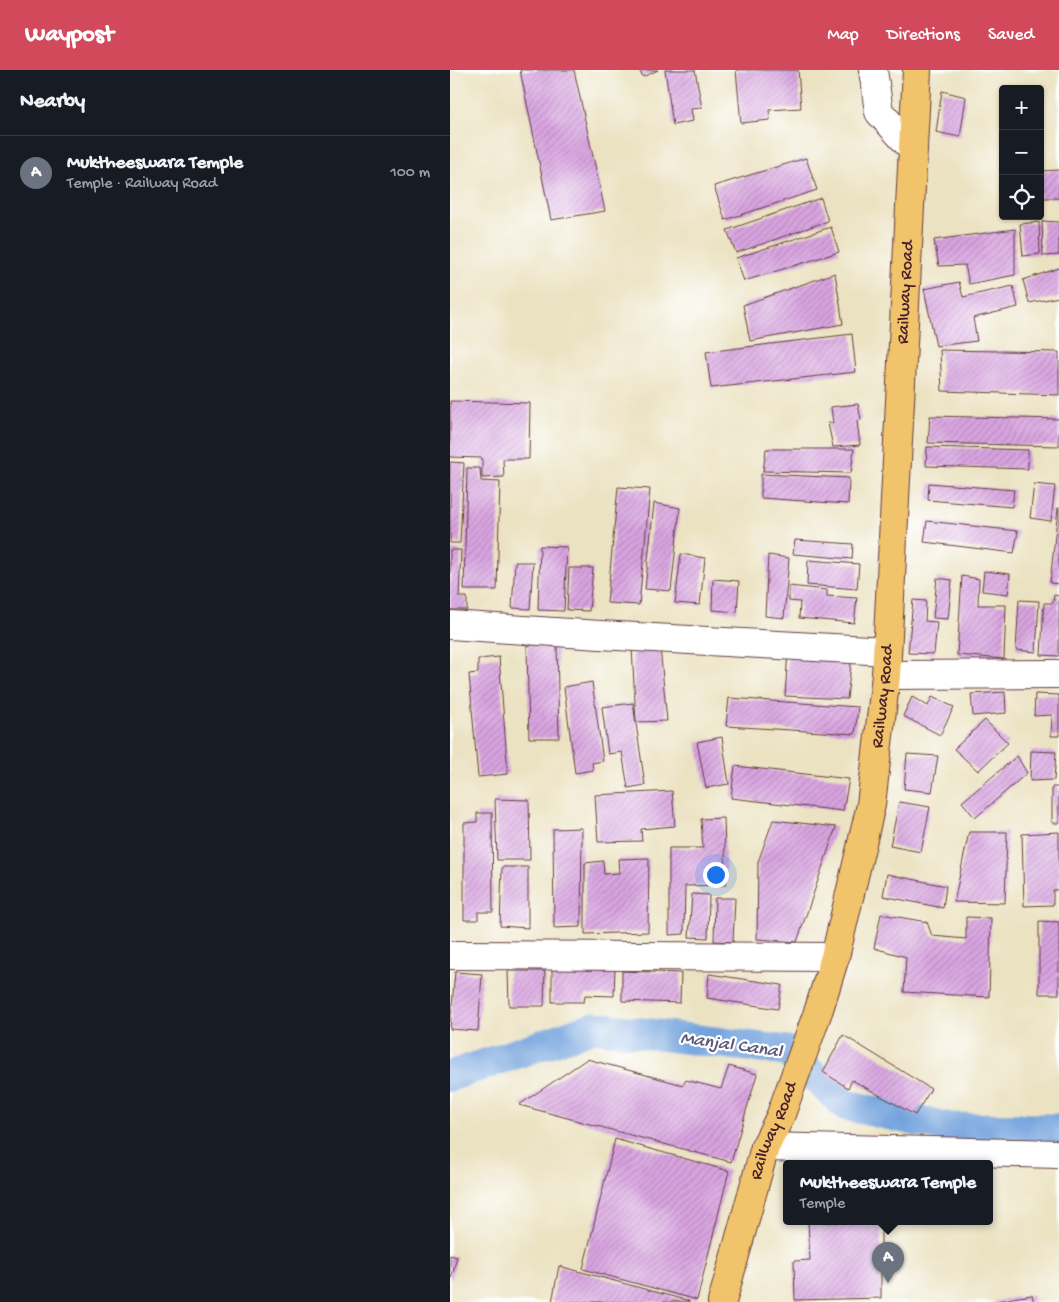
<!DOCTYPE html>
<html lang="en">
<head>
<meta charset="utf-8">
<style>
	body { margin:0; font-family:"Gochi Hand",sans-serif; background:#20242c; color:#f1f3f6 }
	.controls { position:absolute; right:15px; top:15px; display:grid; overflow:hidden; border-radius:5px; box-shadow:0 1px 4px #0004 }
	.controls button { width:45px; height:45px; display:grid; place-items:center; padding:0; border:0; border-bottom:1px solid #363941; background:#171b24; color:#f1f3f6; font:25px sans-serif }
	.you { position:absolute; left:265px; top:804px; width:18px; height:18px; margin:-12px; border:4px solid #fff; border-radius:50%; background:#1a73e8; box-shadow:0 0 0 8px #1a73e833 }
	.badge { display:grid; place-items:center; width:32px; height:32px; border-radius:50%; background:#d1495b; color:#fff; font-size:16px; font-weight:700 }
	.pin { position:absolute; translate:-50% -41px; filter:drop-shadow(0 1px 2px #0008) }
	.pin::after { content:''; position:absolute; top:26px; width:18px; height:15px; background:inherit; clip-path:polygon(0 0,100% 0,50% 100%) }
	.popup { position:absolute; left:333px; top:1090px; width:210px; height:65px; box-sizing:border-box; display:grid; place-content:center; border-radius:5px; background:#171b24; filter:drop-shadow(0 1px 4px #0005); font-size:16px; white-space:nowrap; color:#9ea1a6 }
	.popup b { font-size:19px; color:#f1f3f6 }
	.popup::after { content:''; position:absolute; left:50%; top:100%; margin-left:-10px; border:10px solid transparent; border-top-color:#171b24 }
	.list { margin:0; padding:0; list-style:none }
	h2 { display:flex; justify-content:space-between; align-items:center; height:65px; margin:0; padding:0 20px; font-size:21px }
	h2 small { font-size:16px; font-weight:400; color:#9ea1a6 }
	.list li { display:grid; grid-template-columns:32px 1fr auto; gap:15px; align-items:center; box-sizing:border-box; height:75px; padding:0 20px; border-top:1px solid #363941 }
	.list b { display:block; font-size:19px; white-space:nowrap }
	.list p { margin:0; font-size:16px; white-space:nowrap; color:#9ea1a6 }
	.list em { font-size:16px; font-style:normal; color:#9ea1a6 }
	.icon { flex:none; width:28px; height:28px; fill:none; stroke:currentColor; stroke-width:2; stroke-linecap:round; stroke-linejoin:round }
	.map { position:relative; flex:none; width:609px; height:1232px; overflow:hidden }
	header { display:flex; align-items:center; gap:30px; box-sizing:border-box; height:70px; padding:0 25px; background:#d1495b; color:#fff }
	header strong { font-size:24px }
	nav { display:flex; gap:28px; margin-inline-start:auto; font-size:18px }
	main { display:flex }
	aside { flex:1; background:#171b24 }
	.map>svg:first-child { display:block }
	.lines { fill:none; stroke-linecap:round; stroke-linejoin:round }
	.canal { stroke:#73a3dd; stroke-width:31 }
	.building { fill:url(#building-hatch) }
	.minor-casing { stroke:#623c42; stroke-width:30 }
	.major-casing { stroke:#623c42; stroke-width:30 }
	.minor { stroke:#fff; stroke-width:28 }
	.major { stroke:#f1c36a; stroke-width:28 }
	.labels { text-anchor:middle; dominant-baseline:central; stroke-width:4.5; stroke-linejoin:round; paint-order:stroke }
	.street-label { font-size:18px; fill:#4a1f2b; stroke:#fff }
	.water-label { font-size:19px; font-style:italic; fill:#5c5a7b; stroke:#fff }
</style>
</head>
<body>
<header>
<strong>Waypost</strong>
<nav><a>Map</a><a>Directions</a><a>Saved</a></nav>
</header>
<main>
<aside>
<h2>Nearby<small></small></h2>
<ul class="list">
<li><span class="badge" style="background:#6b7280">A</span><div><b>Muktheeswara Temple</b><p>Temple · Railway Road</p></div><em>100 m</em></li>
</ul>
</aside>
<div class="map">
<svg width="609" height="1232" viewBox="0 0 609 1232">
	<defs>
		<pattern id="building-hatch" width="6" height="6" patternUnits="userSpaceOnUse" patternTransform="scale(1.25)"><rect width="6" height="6" fill="#d9a5e1"/><path d="M-1 1l2-2M0 6l6-6M5 7l2-2" fill="none" stroke="#b286b7"/></pattern>
	</defs>
	<rect width="100%" height="100%" fill="#fff"/>
	<filter id="ink" filterUnits="userSpaceOnUse"><feTurbulence type="fractalNoise" baseFrequency=".02" numOctaves="2"/><feDisplacementMap in="SourceGraphic" scale="10" xChannelSelector="R" yChannelSelector="G"/><feConvolveMatrix kernelMatrix="1 2 1 2 8 2 1 2 1" color-interpolation-filters="sRGB"/></filter>
	<filter id="wash" filterUnits="userSpaceOnUse"><feTurbulence type="fractalNoise" baseFrequency=".0096" numOctaves="4" result="noise"/><feDisplacementMap in="SourceGraphic" scale="20" xChannelSelector="R" yChannelSelector="G"/><feGaussianBlur stdDeviation="1.12" result="paint"/><feColorMatrix in="noise" values="0 0 0 0 0 0 0 0 0 0 0 0 0 0 0 0 0 1.4 0 .05"/><feComposite in="paint" operator="in"/></filter>
	<g filter="url(#wash)">
		<rect width="100%" height="100%" fill="#ebe2c1"/>
		<g class="lines">
			<path class="canal" d="M0,1006L144,957L337,981L395,1035L501,1058L609,1059"/>
		</g>
		<g id="blocks">
			<path class="building" d="M70,0H124L155,141L101,150Z
				M189,0H208L193,7Z
				M215,0H245L252,38L241,39L243,51L223,55Z
				M286,0H348L351,38L319,40L320,50L291,53Z
				M492,21L516,27L510,67L486,62Z
				M356,88L367,120L275,150L264,116Z
				M609,100V128H590V101Z
				M371,128L378,151L286,183L277,160Z
				M592,151L609,152V185L593,186Z
				M589,152L590,184L573,186L570,154Z
				M381,157L389,182L294,211L286,188Z
				M565,159V205L519,214L515,195L489,196L484,170Z
				M609,198V227L579,233L573,210Z
				M385,203L393,254L300,271L293,235Z
				M509,212L513,227L563,216L568,237L523,248L527,271L486,276L474,219Z
				M402,264L406,302L261,318L256,282Z
				M490,280L609,282V325L492,321Z
				M0,331L80,333L79,389H53L54,407L32,408V388L0,387Z
				M408,334L411,350L407,351L410,375L383,377L378,353H383L381,337Z
				M480,346L609,349V376L478,373Z
				M477,377L578,380V399L476,396Z
				M316,379H404L401,403L313,401Z
				M0,392L14,393L10,473H0Z
				M17,398H30L31,411L50,412L47,520H14Z
				M311,404L399,408L398,434L311,428Z
				M479,413L564,420L562,437L478,430Z
				M584,414L605,416L601,451L580,448Z
				M168,417L200,419L189,535L157,533Z
				M204,433L230,438L221,521L195,519Z
				M608,438H609V514L600,513Z
				M477,451L568,461L564,483L474,472Z
				M345,470L403,474L402,489L343,484Z
				M90,476L117,477L114,541L88,540Z
				M0,480H11L9,527H17V540H0Z
				M231,484L255,488L250,535L225,533Z
				M318,485L339,488L334,548L315,546Z
				M358,490L409,494L407,519L357,515Z
				M65,492H83L80,539L62,538Z
				M119,498H143L139,541L117,540Z
				M534,501L560,504L558,524L532,521Z
				M512,506L529,509L528,535H556L554,589L507,585Z
				M487,508L502,510L498,549L483,548Z
				M263,509L289,511L287,542L262,540Z
				M339,516L377,520V526L407,528L404,553L349,548L350,532L339,531Z
				M604,525L609,526V586L591,585L594,533H603Z
				M463,530L476,531L475,551L487,552L484,584L458,583Z
				M569,530L589,531L586,582L566,580Z
				M77,575H107L109,668H79Z
				M182,577H210L217,651L186,652Z
				M338,580L402,585L397,629L335,626Z
				M49,587L58,704L28,707L19,604L28,603V589Z
				M142,612L153,691L142,693L143,700L125,703L114,617Z
				M555,622L556,643L523,646L521,624Z
				M585,624L609,625V666H601L602,645L584,646Z
				M462,627L478,636L482,627L504,637L490,665L453,646Z
				M279,628L408,637L405,664L276,656Z
				M183,633L195,715L178,718L172,682L158,684L152,637Z
				M535,650L558,673L528,701L504,679Z
				M272,667L279,714L256,718L247,672Z
				M581,681L606,682L604,710L580,711Z
				M457,684L488,686L482,722L454,719Z
				M567,686L577,703L525,748L512,732Z
				M285,696L399,709L393,741L281,728Z
				M602,717H609V753H602Z
				M222,721L225,756L191,759L192,771L148,772L145,725Z
				M45,729L79,730L80,790H47Z
				M449,732L480,737L471,782L440,776Z
				M27,743H42L43,842H28V850H14V753L27,752Z
				M274,748L276,815L235,816L234,864L219,865V778H253L251,749Z
				M323,750L386,757L347,872L307,869L308,792Z
				M132,758L131,857L104,858L103,759Z
				M519,762H557L555,833L504,832Z
				M609,762V820H603V835L574,836L572,764Z
				M199,788L198,862L135,864V793L153,791L154,804L169,803L168,789Z
				M52,797H78V858L50,856Z
				M437,804L496,816L493,838L433,826Z
				M242,824L259,825L258,868L239,867Z
				M265,828H285L283,872L264,871Z
				M431,844L477,852L482,866L516,869V847L541,848L539,927L454,922L456,887L424,878Z
				M589,851L609,852V924H589Z
				M102,895L165,897L164,926L135,925L134,932H102Z
				M58,901H95L94,936H59Z
				M172,901L231,903L230,933L172,931Z
				M5,902L32,904L28,961L0,959Z
				M259,904L332,915L328,939L257,928Z
				M393,965L481,1019L465,1045L402,1010L398,1018L373,1002Z
				M137,989L233,1015L236,1010L271,1019L279,996L307,1004L281,1092L69,1035Z
				M165,1069L279,1101L247,1230L133,1199Z
				M358,1152H431V1228L345,1230L344,1191L360,1190Z
				M0,1185L7,1187L1,1209H0Z
				M109,1196L239,1231V1232H102Z
				M582,1225L584,1232H544V1231Z"/>
		</g>
	</g>
	<g filter="url(#ink)">
		<use href="#blocks" fill-opacity="0" stroke="#623c42" stroke-width="1"/>
		<g class="lines">
			<g class="minor-casing">
				<path id="minor" d="M423,0L429,42L463,79
					M0,555L150,565L437,581
					M436,605L609,604
					M0,885L385,887
					M315,1077L609,1084"/>
			</g>
			<g class="major-casing">
				<g id="major">
					<path id="s1" d="M272,1232L315,1077L330,1047L369,939L385,887L421,735L436,605L467,0"/>
				</g>
			</g>
			<use href="#minor" class="minor"/>
			<use href="#major" class="major"/>
		</g>
	</g>
	<g class="labels">
		<g class="street-label">
			<text stroke="none"><textPath href="#s1" startOffset="1034">Railway Road</textPath></text>
			<text stroke="none"><textPath href="#s1" startOffset="629">Railway Road</textPath></text>
			<text stroke="none"><textPath href="#s1" startOffset="179">Railway Road</textPath></text>
		</g>
		<g class="water-label">
			<text transform="translate(281 976) rotate(8)">Manjal Canal</text>
		</g>
	</g>
</svg>
<div class="controls">
<button>+</button>
<button>−</button>
<button><svg class="icon" aria-label="locate" viewBox="0 0 24 24"><circle cx="12" cy="12" r="6"/><path d="M12 2v4M12 18v4M2 12h4M18 12h4"/></svg></button>
</div>
<div class="you"></div>
<div class="pin badge" style="left:438px;top:1213px;background:#6b7280">A</div>
<div class="popup"><b>Muktheeswara Temple</b>Temple</div>
</div>
</main>
</body>
</html>
